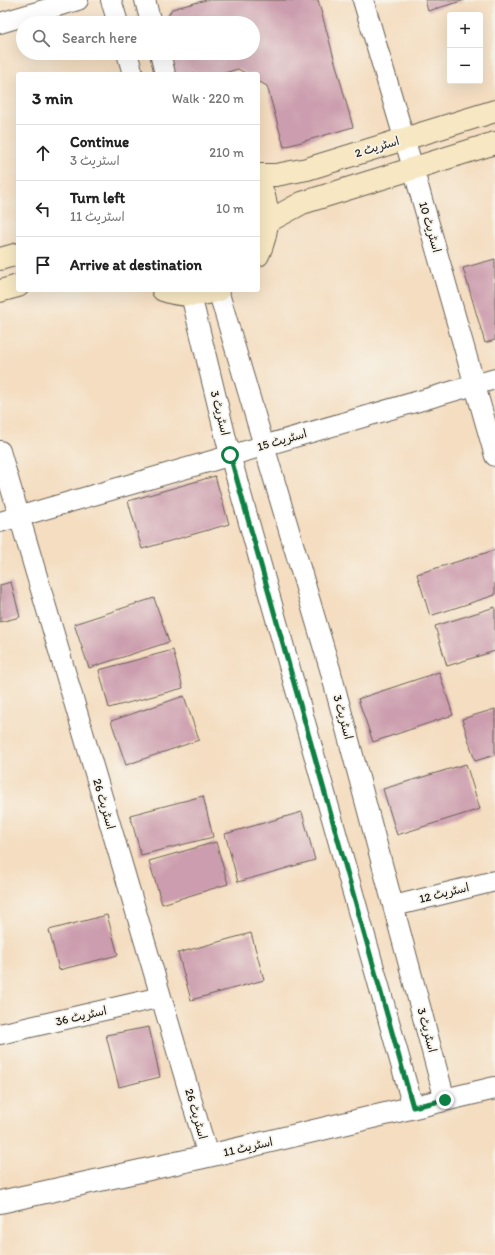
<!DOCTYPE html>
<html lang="en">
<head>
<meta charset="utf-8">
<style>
	body { margin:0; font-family:Itim,"Playpen Sans Arabic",sans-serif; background:#f2f2f2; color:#222 }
	.controls { position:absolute; right:12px; top:12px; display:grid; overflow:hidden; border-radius:4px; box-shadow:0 4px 16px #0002 }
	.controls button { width:36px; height:36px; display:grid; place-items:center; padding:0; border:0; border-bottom:1px solid #e0e0e0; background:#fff; color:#222; font:20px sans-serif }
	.stop { position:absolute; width:12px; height:12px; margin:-9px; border:3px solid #0b8043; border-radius:50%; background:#fff }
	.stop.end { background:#0b8043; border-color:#fff; box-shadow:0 1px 4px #0008 }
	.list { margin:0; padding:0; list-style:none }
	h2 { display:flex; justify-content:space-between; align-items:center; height:52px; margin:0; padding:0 16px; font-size:17px }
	h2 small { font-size:13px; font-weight:400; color:#767676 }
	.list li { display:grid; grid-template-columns:26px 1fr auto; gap:12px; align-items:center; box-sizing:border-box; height:56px; padding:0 16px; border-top:1px solid #e0e0e0 }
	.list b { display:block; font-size:15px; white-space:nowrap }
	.list p { margin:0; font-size:13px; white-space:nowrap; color:#767676 }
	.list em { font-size:13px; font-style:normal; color:#767676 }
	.icon { flex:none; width:22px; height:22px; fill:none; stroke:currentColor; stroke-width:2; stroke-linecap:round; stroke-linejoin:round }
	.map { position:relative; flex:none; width:495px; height:1255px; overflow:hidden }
	.search { position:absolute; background:#fff; box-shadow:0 4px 16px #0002; left:16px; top:16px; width:244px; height:44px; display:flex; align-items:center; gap:10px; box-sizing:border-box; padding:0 14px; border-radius:22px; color:#767676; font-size:15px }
	.panel { position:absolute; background:#fff; box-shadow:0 4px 16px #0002; left:16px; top:72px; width:244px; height:220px; border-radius:4px }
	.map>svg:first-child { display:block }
	.building { fill:#cc9dae }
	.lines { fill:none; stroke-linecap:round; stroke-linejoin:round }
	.minor-casing { stroke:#686055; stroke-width:22 }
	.tertiary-casing { stroke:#686055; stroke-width:24 }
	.secondary-casing { stroke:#686055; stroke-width:24 }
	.minor { stroke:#fff; stroke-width:20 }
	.tertiary { stroke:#fff; stroke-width:22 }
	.secondary { stroke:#f7e8c3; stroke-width:22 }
	.route { stroke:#0b8043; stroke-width:5 }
	.labels { text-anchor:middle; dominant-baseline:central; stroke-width:3.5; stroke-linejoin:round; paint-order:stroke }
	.street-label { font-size:12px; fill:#1c1c1c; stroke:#f7f3e8 }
</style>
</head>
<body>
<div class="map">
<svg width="495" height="1255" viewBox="0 0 495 1255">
	<rect width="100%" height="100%" fill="#f7f3e8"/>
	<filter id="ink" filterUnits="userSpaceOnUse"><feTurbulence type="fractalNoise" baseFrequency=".025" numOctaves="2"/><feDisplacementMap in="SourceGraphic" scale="8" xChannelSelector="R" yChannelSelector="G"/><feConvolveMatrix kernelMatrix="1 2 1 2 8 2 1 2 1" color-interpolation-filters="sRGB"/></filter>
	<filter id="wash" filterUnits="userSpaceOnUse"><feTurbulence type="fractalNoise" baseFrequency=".012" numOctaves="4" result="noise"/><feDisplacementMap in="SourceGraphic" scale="16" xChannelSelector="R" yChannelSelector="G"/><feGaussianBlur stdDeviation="0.9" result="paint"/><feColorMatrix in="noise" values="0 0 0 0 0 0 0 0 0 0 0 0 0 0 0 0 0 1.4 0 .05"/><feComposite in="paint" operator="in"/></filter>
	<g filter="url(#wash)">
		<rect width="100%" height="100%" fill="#f4ddc0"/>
		<g id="blocks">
			<path class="building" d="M206,0H318L353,127L284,147L267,86L258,81V74H247L238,69L221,74H173L167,53H253V23H164L172,9Z
				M425,0H465L428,11Z
				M495,259V340L485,343L463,268Z
				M215,476L229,524L142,549L128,501Z
				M495,550V595L430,616L417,574Z
				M11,582L20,617L0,622V585Z
				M154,598L169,642L89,668L74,624Z
				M495,607V651L447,666L435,626Z
				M173,650L183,688L109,708L99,670Z
				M439,672L453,715L373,742L358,699Z
				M184,696L199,740L126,765L111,721Z
				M495,709V755L475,761L462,719Z
				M466,764L480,809L397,835L383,789Z
				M203,796L213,837L141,855L130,815Z
				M302,812L315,860L238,882L225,834Z
				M216,842L228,884L162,904L149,861Z
				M107,915L118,955L59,970L49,930Z
				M251,933L264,980L191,1000L178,953Z
				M149,1027L160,1077L119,1087L106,1035Z"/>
		</g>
	</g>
	<g filter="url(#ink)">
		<use href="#blocks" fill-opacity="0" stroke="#686055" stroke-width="1"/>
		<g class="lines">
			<g class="minor-casing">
				<path id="minor" d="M111,0L118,23
					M145,0L151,23
					M363,0L413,168L495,456
					M0,23L78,0
					M127,53L133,74
					M160,53L165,74
					M218,290L330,669L445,1100
					M191,295L230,455L413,1107
					M0,451L208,1156
					M0,522L495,379
					M394,906L495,881
					M0,1034L161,997"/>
			</g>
			<g class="tertiary-casing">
				<path id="tertiary" d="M0,1202L208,1156L495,1088"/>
			</g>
			<g class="secondary-casing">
				<path id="secondary" d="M258,175H276L307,169L495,111
					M258,182C271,205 269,232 258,255
					M267,222L302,203L495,143
					M0,259L18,254
					M163,290C182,297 200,296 219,290
					M0,291L18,286"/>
			</g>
			<use href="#minor" class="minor"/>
			<use href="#tertiary" class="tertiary"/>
			<use href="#secondary" class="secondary"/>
		</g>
	</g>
	<g class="lines" filter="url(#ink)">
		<path class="route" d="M230,455L413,1107L445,1100"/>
	</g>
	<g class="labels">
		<g class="street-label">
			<text transform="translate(377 147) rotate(-17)">اسٹریٹ 2</text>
			<text transform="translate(430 227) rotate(74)">اسٹریٹ 10</text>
			<text transform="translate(220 413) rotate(76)">اسٹریٹ 3</text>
			<text transform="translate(282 440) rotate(-16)">اسٹریٹ 15</text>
			<text transform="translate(343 717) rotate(75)">اسٹریٹ 3</text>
			<text transform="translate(104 804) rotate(74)">اسٹریٹ 26</text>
			<text transform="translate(444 893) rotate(-14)">اسٹریٹ 12</text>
			<text transform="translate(81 1016) rotate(-13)">اسٹریٹ 36</text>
			<text transform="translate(427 1030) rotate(75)">اسٹریٹ 3</text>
			<text transform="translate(196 1114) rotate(74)">اسٹریٹ 26</text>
			<text transform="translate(248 1147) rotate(-13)">اسٹریٹ 11</text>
		</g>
	</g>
</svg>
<div class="controls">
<button>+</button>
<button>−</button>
</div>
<div class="stop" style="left:230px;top:455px"></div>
<div class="stop end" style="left:445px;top:1100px"></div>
<div class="search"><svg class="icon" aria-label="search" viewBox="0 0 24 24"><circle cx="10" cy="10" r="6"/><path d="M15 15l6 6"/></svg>Search here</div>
<section class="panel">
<h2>3 min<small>Walk · 220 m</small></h2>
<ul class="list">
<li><svg class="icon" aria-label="ahead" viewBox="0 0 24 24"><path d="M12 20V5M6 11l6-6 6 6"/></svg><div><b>Continue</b><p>اسٹریٹ 3</p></div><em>210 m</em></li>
<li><svg class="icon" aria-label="left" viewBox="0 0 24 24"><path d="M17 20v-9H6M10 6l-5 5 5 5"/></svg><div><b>Turn left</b><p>اسٹریٹ 11</p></div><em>10 m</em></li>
<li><svg class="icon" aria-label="arrive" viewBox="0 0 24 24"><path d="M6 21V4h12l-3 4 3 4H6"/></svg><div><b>Arrive at destination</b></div></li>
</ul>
</section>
</div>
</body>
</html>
